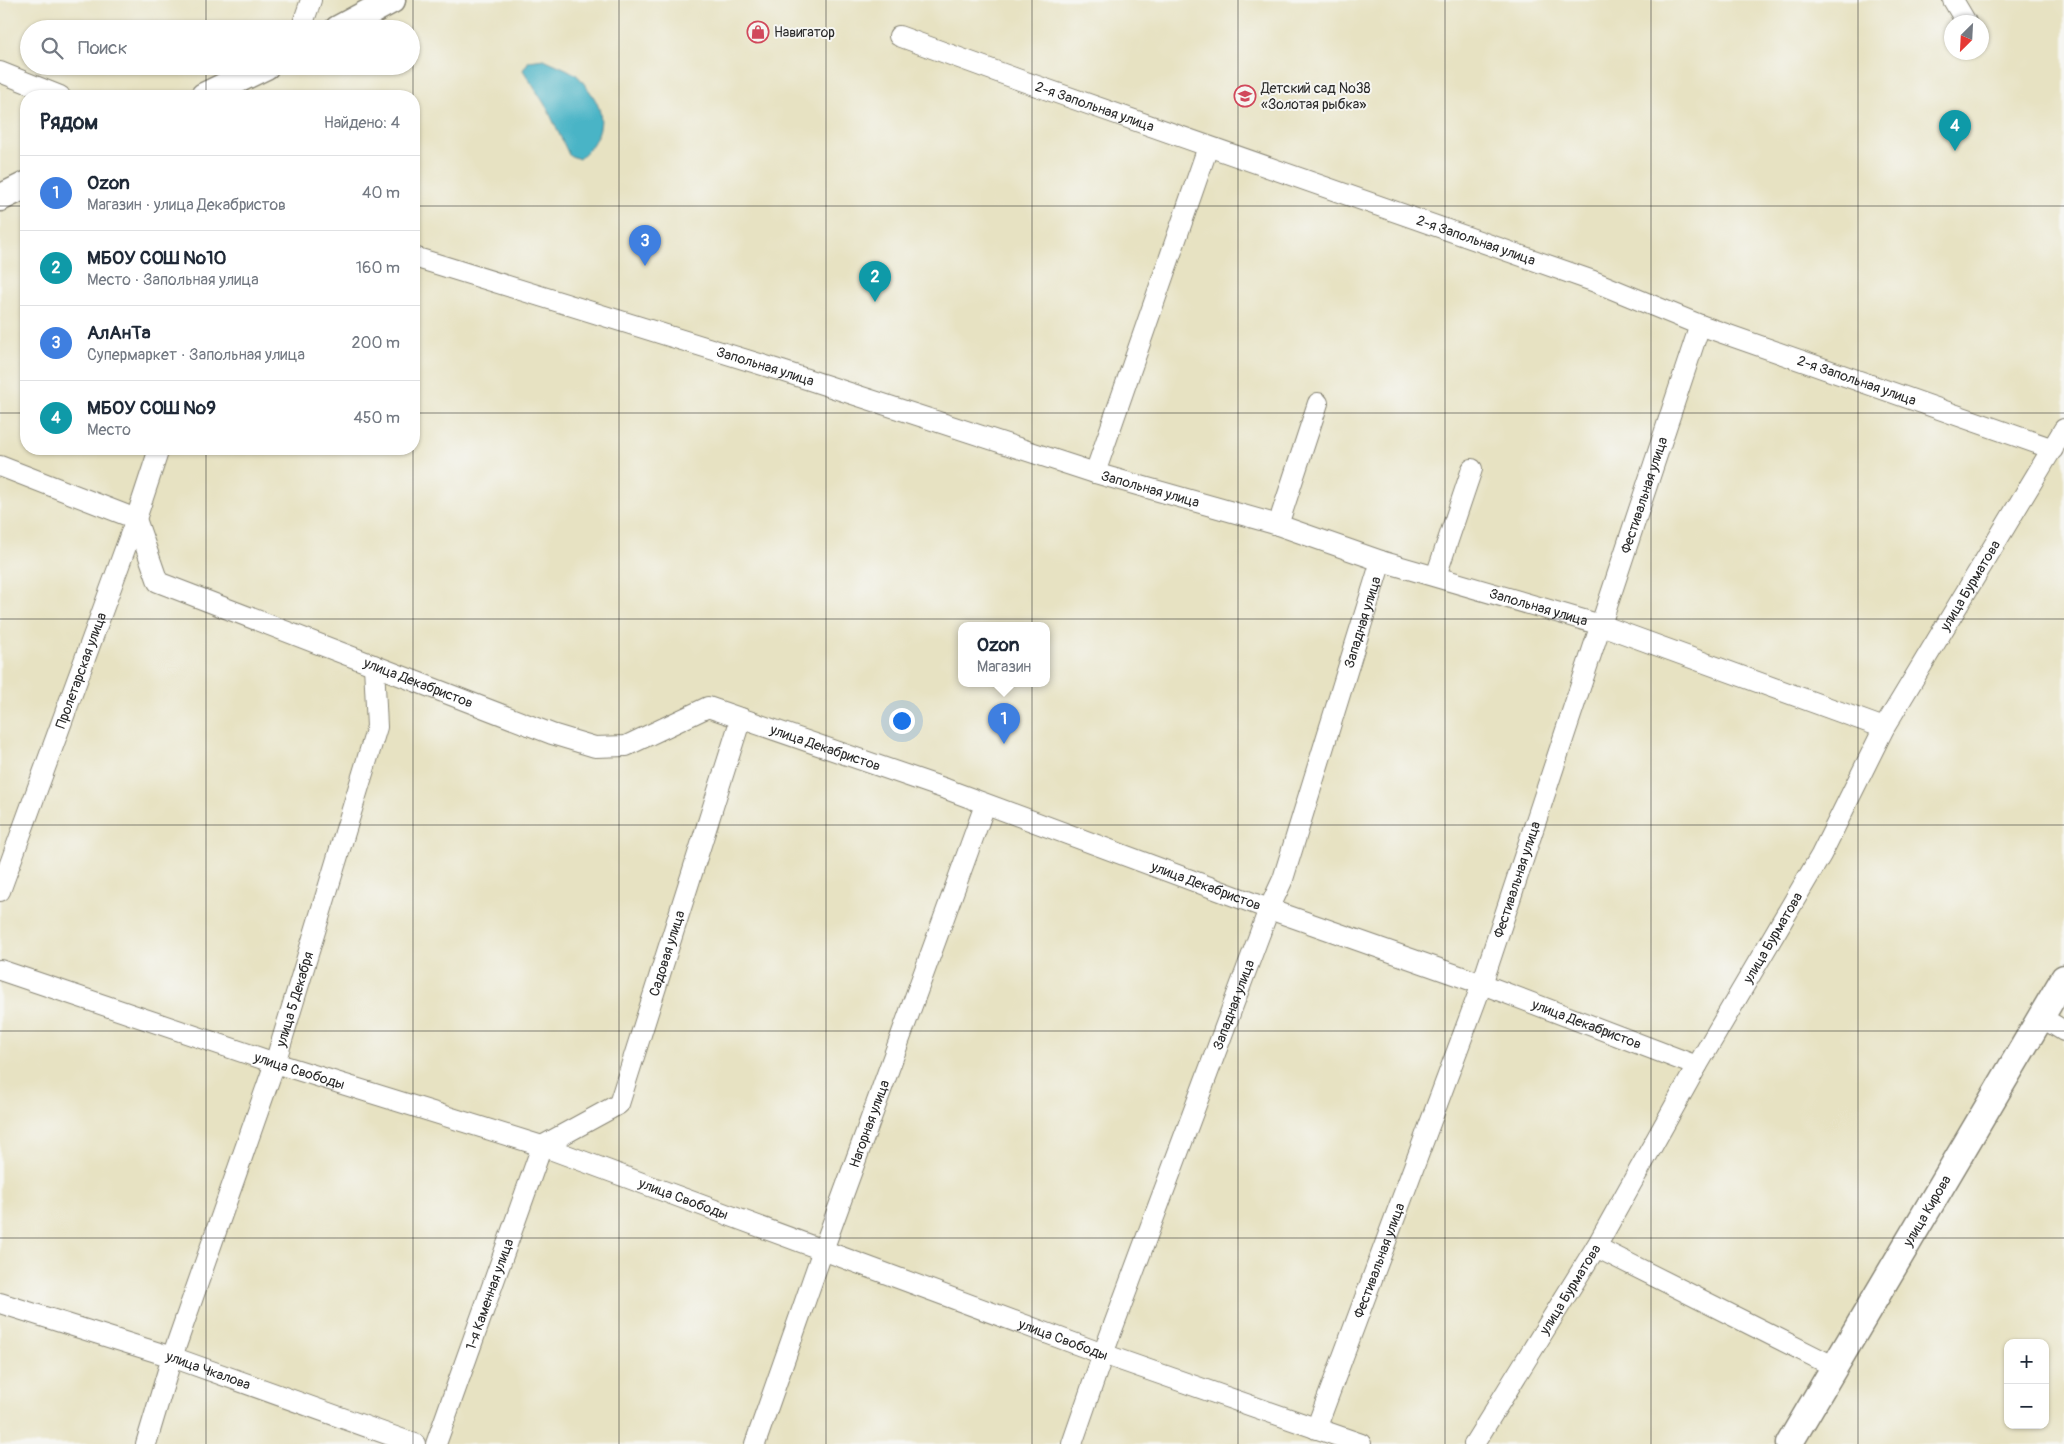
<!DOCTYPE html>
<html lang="ru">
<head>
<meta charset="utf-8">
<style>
	body { margin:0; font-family:Pangolin,sans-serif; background:#f6f6f7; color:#1f2937 }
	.controls { position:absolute; right:15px; bottom:15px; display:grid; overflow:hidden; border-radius:10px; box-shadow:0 1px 4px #0004 }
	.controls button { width:45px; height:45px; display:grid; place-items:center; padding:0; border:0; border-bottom:1px solid #e0e1e3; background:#fff; color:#1f2937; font:25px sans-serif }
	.compass { position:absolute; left:1944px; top:15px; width:45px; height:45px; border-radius:50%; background:#fff; box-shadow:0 1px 4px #0004; rotate:204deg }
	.you { position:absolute; left:901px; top:720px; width:18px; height:18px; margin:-12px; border:4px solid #fff; border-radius:50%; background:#1a73e8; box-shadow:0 0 0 8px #1a73e833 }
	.badge { display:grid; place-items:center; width:32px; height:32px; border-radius:50%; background:#7c3aed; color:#fff; font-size:16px; font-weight:700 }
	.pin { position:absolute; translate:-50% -41px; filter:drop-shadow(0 1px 2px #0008) }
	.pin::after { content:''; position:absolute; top:26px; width:18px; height:15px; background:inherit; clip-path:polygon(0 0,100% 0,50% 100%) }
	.popup { position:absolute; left:958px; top:622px; width:92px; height:65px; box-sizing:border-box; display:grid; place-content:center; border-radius:10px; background:#fff; filter:drop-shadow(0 1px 4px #0005); font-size:16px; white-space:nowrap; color:#747a83 }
	.popup b { font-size:19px; color:#1f2937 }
	.popup::after { content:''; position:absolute; left:50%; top:100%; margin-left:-10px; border:10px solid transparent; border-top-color:#fff }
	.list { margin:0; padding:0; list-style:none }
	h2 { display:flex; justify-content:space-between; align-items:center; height:65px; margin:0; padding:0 20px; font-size:21px }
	h2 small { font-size:16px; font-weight:400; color:#747a83 }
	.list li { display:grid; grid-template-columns:32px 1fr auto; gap:15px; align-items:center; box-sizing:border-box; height:75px; padding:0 20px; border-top:1px solid #e0e1e3 }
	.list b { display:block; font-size:19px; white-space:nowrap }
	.list p { margin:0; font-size:16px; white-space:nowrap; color:#747a83 }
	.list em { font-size:16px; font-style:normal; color:#747a83 }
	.icon { flex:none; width:28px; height:28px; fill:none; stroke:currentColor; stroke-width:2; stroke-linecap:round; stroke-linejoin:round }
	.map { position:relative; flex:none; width:2064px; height:1444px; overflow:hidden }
	.search { position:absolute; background:#fff; box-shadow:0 1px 4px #0004; left:20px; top:20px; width:400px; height:55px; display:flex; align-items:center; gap:12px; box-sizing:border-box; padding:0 18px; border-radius:28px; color:#747a83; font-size:19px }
	.panel { position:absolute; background:#fff; box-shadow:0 1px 4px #0004; left:20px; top:90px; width:400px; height:365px; border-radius:20px }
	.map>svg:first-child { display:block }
	.water { fill:#49b4c6; stroke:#3a7078 }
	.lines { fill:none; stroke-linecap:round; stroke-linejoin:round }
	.minor-casing { stroke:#898676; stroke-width:22 }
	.major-casing { stroke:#898676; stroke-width:29 }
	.minor { stroke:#fff; stroke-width:20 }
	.major { stroke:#fff; stroke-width:26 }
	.grid { fill:none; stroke:#2b2b2b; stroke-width:1; stroke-opacity:0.55 }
	.labels { text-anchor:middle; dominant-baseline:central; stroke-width:4; stroke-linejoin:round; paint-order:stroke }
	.poi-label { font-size:14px; fill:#2b2b2b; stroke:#f6f6f2; text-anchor:start }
	.street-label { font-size:14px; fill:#2b2b2b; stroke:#f6f6f2 }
</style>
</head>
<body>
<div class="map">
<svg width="2064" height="1444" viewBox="0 0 2064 1444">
	<rect width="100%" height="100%" fill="#f6f6f2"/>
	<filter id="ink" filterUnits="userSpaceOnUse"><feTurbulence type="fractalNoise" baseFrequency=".02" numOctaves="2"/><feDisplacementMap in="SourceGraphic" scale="10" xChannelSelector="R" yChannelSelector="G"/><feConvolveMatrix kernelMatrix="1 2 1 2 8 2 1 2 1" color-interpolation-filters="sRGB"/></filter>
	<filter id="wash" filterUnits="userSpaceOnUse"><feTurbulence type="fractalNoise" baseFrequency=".0096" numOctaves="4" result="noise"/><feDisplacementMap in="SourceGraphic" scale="20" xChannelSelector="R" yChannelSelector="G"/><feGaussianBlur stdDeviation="1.12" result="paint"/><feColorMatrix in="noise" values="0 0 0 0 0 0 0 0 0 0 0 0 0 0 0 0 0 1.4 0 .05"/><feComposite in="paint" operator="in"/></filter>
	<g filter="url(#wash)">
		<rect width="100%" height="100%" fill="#e7e2c2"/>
		<path class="water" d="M544,59C554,64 566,68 575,74C580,77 584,84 588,89C609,115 603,138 579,159L569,155L547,108L523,70L529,61Z"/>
	</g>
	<g filter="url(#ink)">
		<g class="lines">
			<g class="minor-casing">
				<g id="minor">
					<path d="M1953,0L1966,22"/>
					<path d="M301,29L311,0"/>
					<path id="s1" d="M899,36L1017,79L1593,281L1700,325L2053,449"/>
					<path d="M0,72L60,96"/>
					<path id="s2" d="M414,257L782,371L1095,473L1278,525L1381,561L1601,625L1884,728"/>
					<path id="s3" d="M0,466L136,519L158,582L552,734L595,747L626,746L708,707L946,789L1269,909L1482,984L1697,1066"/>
					<path d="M1095,473L1208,147"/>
					<path d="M1278,525L1318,403"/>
					<path d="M1436,576L1472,469"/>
					<path id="s4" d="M0,891L136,519L159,449"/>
					<path id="s5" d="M0,970L275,1063L542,1146L1103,1354L1361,1444"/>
					<path d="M2041,1017L2064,1031"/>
					<path d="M1596,1247L1835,1367"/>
					<path id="s6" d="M0,1303L172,1357L415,1444"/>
					<path id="s7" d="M1316,1429L1482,984L1700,325"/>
					<path id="s8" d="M146,1444L172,1357L275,1063L377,727L374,665"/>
					<path id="s9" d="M436,1444L542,1146L619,1104L741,718"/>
					<path id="s10" d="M755,1444L823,1250L985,805"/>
					<path id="s11" d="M1072,1444L1103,1354L1269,909L1283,879L1381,561"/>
					<path id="s12" d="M1474,1444L1596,1247L1697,1066L1821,855L1884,728L2064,429"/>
				</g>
			</g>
			<g class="major-casing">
				<g id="major">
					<path d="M338,29L392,0"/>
					<path d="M204,96L266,66"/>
					<path d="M0,198L26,185"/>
					<path id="s13" d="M1789,1444L2064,978"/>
				</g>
			</g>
			<use href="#minor" class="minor"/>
			<use href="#major" class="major"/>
		</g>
	</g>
	<path class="grid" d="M206,0V29M413,0V96M619,0V1444M826,0V1444M1032,0V1444M1238,0V1444M1445,0V1444M1651,0V1444M1858,0V1444M206,66V96M0,206H26M414,206H2064M0,413H26M414,413H2064M206,449V1444M413,449V1444M0,619H2064M0,825H2064M0,1031H2064M0,1238H2064"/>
	<defs>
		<g id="shop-ring" transform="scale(1.125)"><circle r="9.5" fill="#f6f6f2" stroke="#d1495b" stroke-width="1.5"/><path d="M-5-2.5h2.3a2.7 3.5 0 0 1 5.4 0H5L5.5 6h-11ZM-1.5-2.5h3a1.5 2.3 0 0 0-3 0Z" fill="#d1495b"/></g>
		<g id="school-ring" transform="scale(1.125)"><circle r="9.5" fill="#f6f6f2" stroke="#d1495b" stroke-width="1.5"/><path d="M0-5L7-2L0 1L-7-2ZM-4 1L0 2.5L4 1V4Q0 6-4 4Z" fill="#d1495b"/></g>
	</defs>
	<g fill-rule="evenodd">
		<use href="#shop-ring" x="758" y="32"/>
		<use href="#school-ring" x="1245" y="96"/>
	</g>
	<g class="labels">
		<g class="poi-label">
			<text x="774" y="32">Навигатор</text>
			<text x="1261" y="88">Детский сад №38<tspan x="1261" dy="16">«Золотая рыбка»</tspan></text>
		</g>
		<g class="street-label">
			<text stroke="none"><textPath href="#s1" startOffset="208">2-я Запольная улица</textPath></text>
			<text stroke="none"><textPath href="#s1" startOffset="612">2-я Запольная улица</textPath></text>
			<text stroke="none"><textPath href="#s2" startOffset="368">Запольная улица</textPath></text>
			<text stroke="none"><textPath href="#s1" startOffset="1018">2-я Запольная улица</textPath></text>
			<text stroke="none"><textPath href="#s2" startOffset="772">Запольная улица</textPath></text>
			<text stroke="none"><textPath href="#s7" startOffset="990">Фестивальная улица</textPath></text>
			<text stroke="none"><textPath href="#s12" startOffset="992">улица Бурматова</textPath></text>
			<text stroke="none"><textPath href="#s2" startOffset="1178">Запольная улица</textPath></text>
			<text stroke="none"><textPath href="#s11" startOffset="872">Западная улица</textPath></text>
			<text stroke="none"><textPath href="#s4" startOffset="235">Пролетарская улица</textPath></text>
			<text stroke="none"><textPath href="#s3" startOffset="492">улица Декабристов</textPath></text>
			<text stroke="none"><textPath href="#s3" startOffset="926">улица Декабристов</textPath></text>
			<text stroke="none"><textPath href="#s7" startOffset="585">Фестивальная улица</textPath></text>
			<text stroke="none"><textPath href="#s3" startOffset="1331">улица Декабристов</textPath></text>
			<text stroke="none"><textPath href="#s12" startOffset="588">улица Бурматова</textPath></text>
			<text stroke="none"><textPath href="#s9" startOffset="562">Садовая улица</textPath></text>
			<text stroke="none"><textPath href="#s8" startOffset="469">улица 5 Декабря</textPath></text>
			<text stroke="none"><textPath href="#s11" startOffset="468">Западная улица</textPath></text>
			<text stroke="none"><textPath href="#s3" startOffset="1736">улица Декабристов</textPath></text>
			<text stroke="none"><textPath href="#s5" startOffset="316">улица Свободы</textPath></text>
			<text stroke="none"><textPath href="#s10" startOffset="340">Нагорная улица</textPath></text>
			<text stroke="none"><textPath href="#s5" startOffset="721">улица Свободы</textPath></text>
			<text stroke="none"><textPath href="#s13" startOffset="271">улица Кирова</textPath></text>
			<text stroke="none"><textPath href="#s7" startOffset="180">Фестивальная улица</textPath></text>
			<text stroke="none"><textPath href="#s12" startOffset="182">улица Бурматова</textPath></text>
			<text stroke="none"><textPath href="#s9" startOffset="159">1-я Каменная улица</textPath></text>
			<text stroke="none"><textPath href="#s5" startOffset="1126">улица Свободы</textPath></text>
			<text stroke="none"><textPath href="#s6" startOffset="219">улица Чкалова</textPath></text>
		</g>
	</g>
</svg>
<div class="controls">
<button>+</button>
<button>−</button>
</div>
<svg class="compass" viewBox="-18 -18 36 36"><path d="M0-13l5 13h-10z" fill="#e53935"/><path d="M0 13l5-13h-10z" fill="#747a83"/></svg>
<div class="you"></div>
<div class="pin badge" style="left:1004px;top:744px;background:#3f7fe0">1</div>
<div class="popup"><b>Ozon</b>Магазин</div>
<div class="pin badge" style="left:875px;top:302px;background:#0f9aa8">2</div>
<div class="pin badge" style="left:645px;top:266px;background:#3f7fe0">3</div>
<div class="pin badge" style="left:1955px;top:151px;background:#0f9aa8">4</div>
<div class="search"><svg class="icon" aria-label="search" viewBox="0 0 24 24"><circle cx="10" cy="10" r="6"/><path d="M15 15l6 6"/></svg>Поиск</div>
<section class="panel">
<h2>Рядом<small>Найдено: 4</small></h2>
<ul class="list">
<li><span class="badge" style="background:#3f7fe0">1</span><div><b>Ozon</b><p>Магазин · улица Декабристов</p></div><em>40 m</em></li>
<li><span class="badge" style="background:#0f9aa8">2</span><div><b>МБОУ СОШ №10</b><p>Место · Запольная улица</p></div><em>160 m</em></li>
<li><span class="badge" style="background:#3f7fe0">3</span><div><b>АлАнТа</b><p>Супермаркет · Запольная улица</p></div><em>200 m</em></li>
<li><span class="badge" style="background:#0f9aa8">4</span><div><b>МБОУ СОШ №9</b><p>Место</p></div><em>450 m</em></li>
</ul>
</section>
</div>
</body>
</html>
